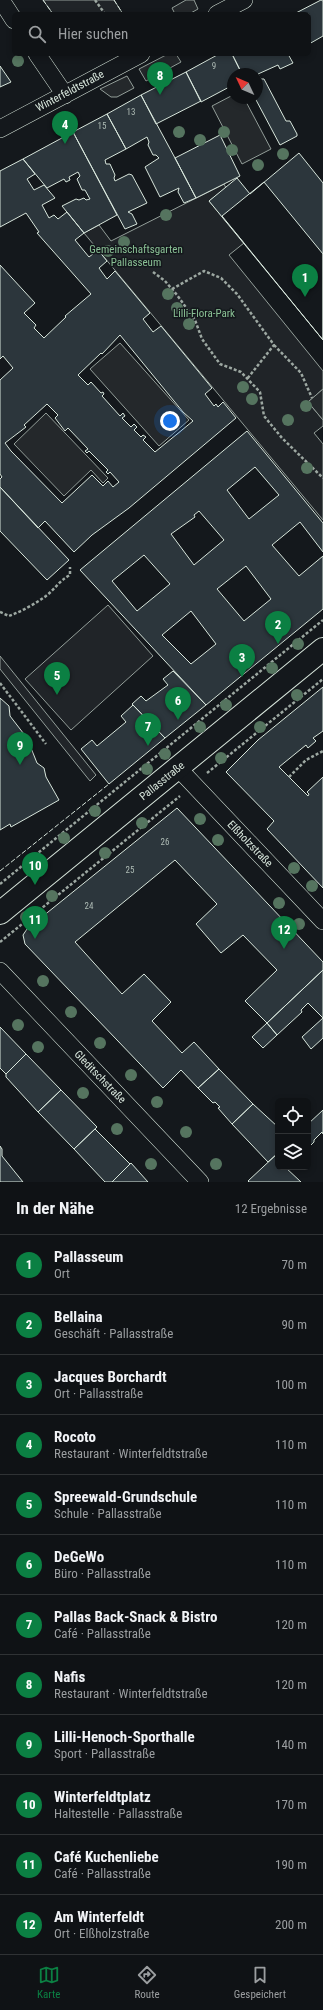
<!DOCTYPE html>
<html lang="de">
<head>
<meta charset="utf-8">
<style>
	body { margin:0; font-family:"Roboto Condensed",sans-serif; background:#181b1e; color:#f1f3f6 }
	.controls { position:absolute; right:12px; bottom:12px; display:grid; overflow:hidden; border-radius:6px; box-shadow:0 2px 6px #0003 }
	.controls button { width:36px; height:36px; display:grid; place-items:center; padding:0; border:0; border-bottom:1px solid #2f3234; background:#0f1215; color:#f1f3f6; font:20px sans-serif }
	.compass { position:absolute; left:227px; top:68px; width:36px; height:36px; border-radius:50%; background:#0f1215; box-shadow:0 2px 6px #0003; rotate:314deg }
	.you { position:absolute; left:170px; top:421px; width:14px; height:14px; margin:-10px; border:3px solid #fff; border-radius:50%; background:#1a73e8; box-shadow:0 0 0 6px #1a73e833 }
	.badge { display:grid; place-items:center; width:26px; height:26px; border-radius:50%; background:#0b8043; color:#fff; font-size:13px; font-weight:700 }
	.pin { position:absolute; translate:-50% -33px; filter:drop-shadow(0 1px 2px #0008) }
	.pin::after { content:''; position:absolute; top:21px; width:14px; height:12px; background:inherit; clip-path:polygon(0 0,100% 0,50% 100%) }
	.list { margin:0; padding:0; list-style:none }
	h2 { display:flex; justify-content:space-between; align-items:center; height:52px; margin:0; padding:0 16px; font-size:17px }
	h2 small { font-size:13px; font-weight:400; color:#9b9ea0 }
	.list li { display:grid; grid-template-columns:26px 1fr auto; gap:12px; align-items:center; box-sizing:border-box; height:60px; padding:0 16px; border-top:1px solid #2f3234 }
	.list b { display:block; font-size:15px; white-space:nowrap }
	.list p { margin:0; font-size:13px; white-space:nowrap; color:#9b9ea0 }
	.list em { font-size:13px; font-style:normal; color:#9b9ea0 }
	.icon { flex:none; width:22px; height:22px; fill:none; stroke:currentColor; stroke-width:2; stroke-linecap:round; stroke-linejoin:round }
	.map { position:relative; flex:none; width:323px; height:1182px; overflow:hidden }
	.search { position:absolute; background:#0f1215; box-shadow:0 2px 6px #0003; left:12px; right:12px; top:12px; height:44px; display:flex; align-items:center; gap:10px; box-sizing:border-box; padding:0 14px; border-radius:6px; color:#9b9ea0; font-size:15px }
	.sheet { height:772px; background:#0f1215 }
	nav { display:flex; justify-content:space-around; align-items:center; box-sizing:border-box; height:56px; border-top:1px solid #2f3234; background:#0f1215; font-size:11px; color:#9b9ea0 }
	nav a { display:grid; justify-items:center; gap:2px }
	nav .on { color:#0b8043 }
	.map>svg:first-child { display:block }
	.green { fill:#202428; stroke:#939e99 }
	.parking { fill:#24282b; stroke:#939e99 }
	.building { fill:#2c363c; stroke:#d8e6dc; fill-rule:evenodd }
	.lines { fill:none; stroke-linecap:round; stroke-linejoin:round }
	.street-casing { stroke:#d8e6dc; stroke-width:18 }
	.secondary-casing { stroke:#d8e6dc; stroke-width:24 }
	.path { stroke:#9da8a2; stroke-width:2.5; stroke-dasharray:3 2; stroke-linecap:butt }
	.street { stroke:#14181c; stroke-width:17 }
	.secondary { stroke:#14181c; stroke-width:22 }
	.fence { stroke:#d8e6dc; stroke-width:1; stroke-dasharray:5 2; stroke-linecap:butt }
	.tree { fill:#55745f }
	.labels { text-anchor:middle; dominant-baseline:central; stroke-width:3; stroke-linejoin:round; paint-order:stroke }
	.number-label { font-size:9px; fill:#adbab4 }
	.street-label { font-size:11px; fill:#d8e6dc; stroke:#14181c }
	.park-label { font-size:11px; fill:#8ac095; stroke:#14181c }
</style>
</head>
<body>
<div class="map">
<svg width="323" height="1182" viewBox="0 0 323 1182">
	<rect width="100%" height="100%" fill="#14181c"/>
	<path class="green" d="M43,0H114L123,14H53Z
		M224,184L226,188L209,201L244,243L229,255L323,371V389L308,402L323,420V426L314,433L323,444V520L84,233L99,225L111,241Z
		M108,605L153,656L71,730L25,679Z
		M0,656L96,775L90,781L0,669Z"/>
	<path class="parking" d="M186,0H194L198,9L189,14H175L172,8Z
		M168,54H176L181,62L146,81L139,69Z
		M127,76L134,88L117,97H111L100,89Z
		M233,95V98H244L271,149L242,164L212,106Z
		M120,343L189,420L159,446L90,369Z
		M323,389V420L308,402Z
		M46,413L108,478L103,483L91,470L64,496L14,444Z"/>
	<path class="building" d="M321,0L323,1V36L309,44V14H294Z
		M219,54H232L242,74H233V85L201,102L186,72Z
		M232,54H288L293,63L280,69L278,65L258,74L261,79H264L286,121H290L297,134V136L280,145L255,98H257V74H242Z
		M0,66L11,82L0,87Z
		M186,72L201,101L156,124L141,95Z
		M141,95L175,158L196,198L184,203L178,192L179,188L160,197L145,167L159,158L156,155H153L148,145L149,142L147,137L126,149L107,114Z
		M107,114L126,149L105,160L106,164H110L115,175L114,178L115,181L129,174L132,175L147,203L128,212L132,214L137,224L125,229L73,132Z
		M73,132L117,215L84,233L62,206L76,199L79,200L84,198L86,200L90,199L85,190H82L77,179L80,176L78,172L69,177L70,180L66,182L64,179L47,188L23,159Z
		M220,135L240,176L196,198L175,158Z
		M299,153L323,183V340L209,201L237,178L250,194Z
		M23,159L35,174L27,179L34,190L44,185L55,198L42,205L49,218L54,215L58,219L67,212L84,233L75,240L89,257L98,250L107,261L99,268L107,279L115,271L150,313L143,319L153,332L161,326L212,388L205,394L214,406L216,404L218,407L223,402L236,418L129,508L92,535L74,552L45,521L38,528L0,487V479L2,477L0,474V380L13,368L3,356L0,359V265L35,303L24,313L36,325L34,328L44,338L66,317L65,316L91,294L37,233L39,232L26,213L0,227V171ZM120,335L183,412L193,421L155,452L143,440L146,437L143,435L141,437L134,430L137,427L134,424L131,427L122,418L125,416L123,413L120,416L102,396L104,394L103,392L101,393L91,382L88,385L78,375L101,353L102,354ZM47,404L58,415L55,418L65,431L68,428L88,449L85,451L87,453L89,451L108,470L106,472L108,474L110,472L119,482L113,487L108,481L103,486L92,475L62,503L11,451L5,443L26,427L24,425Z
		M264,182L323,254V340L222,216Z
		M247,431L323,523V552L300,522L272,545L299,576L323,556V609L206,705L80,570ZM255,467L279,495L249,519L227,490ZM199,511L224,540L194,565L171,534L195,517L194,515ZM144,555L170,584L137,611L112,581ZM246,566L271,599L244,621L217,589ZM191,611L216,644L191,664L162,635Z
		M0,487L69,560L47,580L0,531Z
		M173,671L206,705L165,738L132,704L141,696L146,701L168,685L163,679Z
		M323,687V731L313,738L316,741L308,748L306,745L279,767L308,796L309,794L307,792L323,777V888L267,829L274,821L226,772L258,740Z
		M0,698L9,706L10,716L27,738L37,763L44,768L46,777L59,800L11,827L10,824L0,830Z
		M133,705L165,738L109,784L81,749L92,740L97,746L126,722L121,716Z
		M177,808L323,962V970L267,1023L245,1001L277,970L243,935L221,953L196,924L217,904L175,860L75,942L122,994L144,974L171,1002L152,1021L182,1053L194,1042L219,1069L198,1088L181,1070L163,1088L25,944L23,935L27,929Z
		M323,970V1038L311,1049L302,1037L323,1018L308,1003L301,1010L302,1012L277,1035L267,1023Z
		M267,1023L277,1035L263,1048L252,1037Z
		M0,1027L26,1054L6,1074L0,1068Z
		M26,1054L61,1090L38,1112L6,1077V1074Z
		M219,1069L253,1104L232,1124L218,1108L220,1107L215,1102L213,1103L198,1088Z
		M61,1090L97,1127L74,1149L38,1112Z
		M253,1104L278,1127V1153L268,1162L232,1124Z
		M323,1110V1134L322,1132L314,1140V1142L308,1148V1124Z
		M95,1129L130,1164L112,1182H105L74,1149Z
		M0,1146L2,1149V1156L23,1182H0Z
		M278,1153V1167H285L301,1182H249L248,1181Z
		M131,1163L148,1182H112Z"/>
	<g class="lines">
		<g class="street-casing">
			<path id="street" d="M1,0L14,20
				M217,14L244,0
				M37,54L65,95
				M0,129L141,54
				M178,768L323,921
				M0,971L200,1182"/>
		</g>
		<g class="secondary-casing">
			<path id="secondary" d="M0,913L323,649"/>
		</g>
		<path class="path" d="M95,0L105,14
			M153,272L165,281L177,295L195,320L202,339L220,364L241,372L260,392L264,416L282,438L323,478
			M172,289L204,271L221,278L237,294L274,345L247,379
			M274,345L301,373L312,398
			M0,612L9,616C22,611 35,604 46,596C55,589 59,581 70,575V567
			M0,683L46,744
			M207,773L323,679
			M289,777L306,760L323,751
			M0,884L323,620
			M0,942L180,796"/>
		<use href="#street" class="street"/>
		<use href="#secondary" class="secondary"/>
		<path class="fence" d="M43,0L53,14
			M114,0L123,14
			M0,871L109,784"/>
	</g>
	<g class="tree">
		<circle cx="18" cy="61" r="6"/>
		<circle cx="179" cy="132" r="6"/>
		<circle cx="224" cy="132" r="6"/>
		<circle cx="200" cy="140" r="6"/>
		<circle cx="232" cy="150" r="6"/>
		<circle cx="283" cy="154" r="6"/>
		<circle cx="258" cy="165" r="6"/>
		<circle cx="166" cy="215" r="6"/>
		<circle cx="124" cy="242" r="6"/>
		<circle cx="108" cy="251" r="6"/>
		<circle cx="168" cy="294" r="6"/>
		<circle cx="177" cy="308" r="6"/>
		<circle cx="189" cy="324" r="6"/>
		<circle cx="243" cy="387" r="6"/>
		<circle cx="252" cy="399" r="6"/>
		<circle cx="306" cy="406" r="6"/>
		<circle cx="288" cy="420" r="6"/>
		<circle cx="307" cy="468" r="6"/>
		<circle cx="298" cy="644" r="6"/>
		<circle cx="272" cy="668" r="6"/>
		<circle cx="297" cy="695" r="6"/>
		<circle cx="226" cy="705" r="6"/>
		<circle cx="200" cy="727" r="6"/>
		<circle cx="260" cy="727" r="6"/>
		<circle cx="165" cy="754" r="6"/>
		<circle cx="221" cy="758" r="6"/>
		<circle cx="147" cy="769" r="6"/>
		<circle cx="95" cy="811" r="6"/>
		<circle cx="200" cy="819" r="6"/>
		<circle cx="142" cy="823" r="6"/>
		<circle cx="64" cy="838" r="6"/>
		<circle cx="218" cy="840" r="6"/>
		<circle cx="105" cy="853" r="6"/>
		<circle cx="32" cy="863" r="6"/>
		<circle cx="294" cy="868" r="6"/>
		<circle cx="312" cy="886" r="6"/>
		<circle cx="52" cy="896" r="6"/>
		<circle cx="279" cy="903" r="6"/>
		<circle cx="26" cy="917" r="6"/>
		<circle cx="299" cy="924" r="6"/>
		<circle cx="43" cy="981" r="6"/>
		<circle cx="71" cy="1012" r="6"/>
		<circle cx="18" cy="1025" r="6"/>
		<circle cx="100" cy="1043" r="6"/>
		<circle cx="38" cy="1047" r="6"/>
		<circle cx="131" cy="1075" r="6"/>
		<circle cx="83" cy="1093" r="6"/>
		<circle cx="157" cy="1102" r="6"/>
		<circle cx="117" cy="1129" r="6"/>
		<circle cx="186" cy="1132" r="6"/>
		<circle cx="151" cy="1164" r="6"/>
		<circle cx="216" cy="1164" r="6"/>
	</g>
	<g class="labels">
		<g class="number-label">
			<text x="214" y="66">9</text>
			<text x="131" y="112">13</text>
			<text x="102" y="126">15</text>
			<text x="165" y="842">26</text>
			<text x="130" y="870">25</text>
			<text x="89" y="906">24</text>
		</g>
		<g class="street-label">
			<text transform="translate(70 91) rotate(-28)">Winterfeldtstraße</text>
			<text transform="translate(162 781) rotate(-39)">Pallasstraße</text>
			<text transform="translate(250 844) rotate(46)">Elßholzstraße</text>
			<text transform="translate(100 1077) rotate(46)">Gleditschstraße</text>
		</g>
		<g class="park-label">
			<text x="136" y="249">Gemeinschaftsgarten<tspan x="136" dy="13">Pallasseum</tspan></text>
			<text x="204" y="313">Lilli-Flora-Park</text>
		</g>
	</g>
</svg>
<div class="controls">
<button><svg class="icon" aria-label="locate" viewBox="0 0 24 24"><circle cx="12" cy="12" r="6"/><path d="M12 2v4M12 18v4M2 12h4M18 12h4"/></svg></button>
<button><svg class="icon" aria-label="layers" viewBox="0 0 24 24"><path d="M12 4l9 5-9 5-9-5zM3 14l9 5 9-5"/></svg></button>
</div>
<svg class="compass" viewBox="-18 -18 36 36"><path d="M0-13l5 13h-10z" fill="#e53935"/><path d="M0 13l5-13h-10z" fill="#9b9ea0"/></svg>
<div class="you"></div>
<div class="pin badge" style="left:305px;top:297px">1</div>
<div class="pin badge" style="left:278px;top:644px">2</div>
<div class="pin badge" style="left:242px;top:677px">3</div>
<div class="pin badge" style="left:65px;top:144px">4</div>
<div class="pin badge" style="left:57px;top:695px">5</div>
<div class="pin badge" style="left:178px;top:720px">6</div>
<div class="pin badge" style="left:148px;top:746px">7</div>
<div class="pin badge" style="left:160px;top:95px">8</div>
<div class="pin badge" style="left:20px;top:765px">9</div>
<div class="pin badge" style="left:35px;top:885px">10</div>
<div class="pin badge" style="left:35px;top:939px">11</div>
<div class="pin badge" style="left:284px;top:949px">12</div>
<div class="search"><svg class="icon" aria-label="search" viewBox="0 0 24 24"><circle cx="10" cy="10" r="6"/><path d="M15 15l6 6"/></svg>Hier suchen</div>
</div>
<section class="sheet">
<h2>In der Nähe<small>12 Ergebnisse</small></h2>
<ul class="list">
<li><span class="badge">1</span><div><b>Pallasseum</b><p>Ort</p></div><em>70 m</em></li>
<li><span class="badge">2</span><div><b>Bellaina</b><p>Geschäft · Pallasstraße</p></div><em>90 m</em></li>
<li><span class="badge">3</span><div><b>Jacques Borchardt</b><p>Ort · Pallasstraße</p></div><em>100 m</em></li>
<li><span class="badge">4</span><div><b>Rocoto</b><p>Restaurant · Winterfeldtstraße</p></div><em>110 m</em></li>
<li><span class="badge">5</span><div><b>Spreewald-Grundschule</b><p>Schule · Pallasstraße</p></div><em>110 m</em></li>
<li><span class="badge">6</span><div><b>DeGeWo</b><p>Büro · Pallasstraße</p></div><em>110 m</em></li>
<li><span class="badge">7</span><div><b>Pallas Back-Snack &amp; Bistro</b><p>Café · Pallasstraße</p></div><em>120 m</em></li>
<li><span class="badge">8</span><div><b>Nafis</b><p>Restaurant · Winterfeldtstraße</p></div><em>120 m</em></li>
<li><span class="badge">9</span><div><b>Lilli-Henoch-Sporthalle</b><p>Sport · Pallasstraße</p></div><em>140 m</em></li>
<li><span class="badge">10</span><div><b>Winterfeldtplatz</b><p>Haltestelle · Pallasstraße</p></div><em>170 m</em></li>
<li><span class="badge">11</span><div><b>Café Kuchenliebe</b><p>Café · Pallasstraße</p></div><em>190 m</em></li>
<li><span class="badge">12</span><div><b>Am Winterfeldt</b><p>Ort · Elßholzstraße</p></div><em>200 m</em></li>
</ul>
</section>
<nav>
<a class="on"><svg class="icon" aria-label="map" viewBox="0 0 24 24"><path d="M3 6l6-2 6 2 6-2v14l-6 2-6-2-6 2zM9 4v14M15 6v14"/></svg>Karte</a>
<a><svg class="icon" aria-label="directions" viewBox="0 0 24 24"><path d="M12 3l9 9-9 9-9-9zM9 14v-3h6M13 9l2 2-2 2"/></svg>Route</a>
<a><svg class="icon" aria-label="saved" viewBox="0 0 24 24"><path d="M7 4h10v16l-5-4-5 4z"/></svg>Gespeichert</a>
</nav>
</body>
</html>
